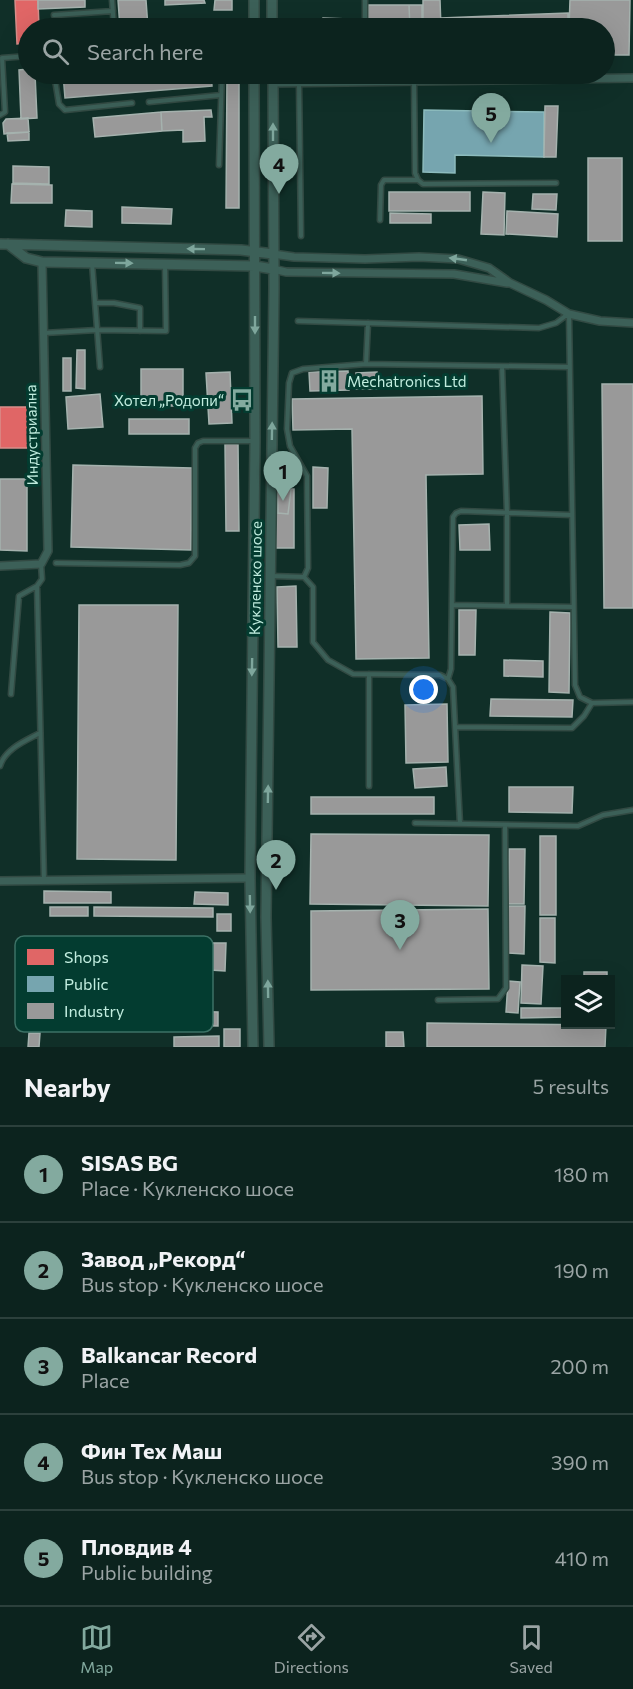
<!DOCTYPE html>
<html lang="en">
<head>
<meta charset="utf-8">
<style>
	body { margin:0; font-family:Commissioner,sans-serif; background:#1a2f2b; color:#f1f3f6 }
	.controls { position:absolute; right:18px; bottom:18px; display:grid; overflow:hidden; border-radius:0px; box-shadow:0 6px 24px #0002 }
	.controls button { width:54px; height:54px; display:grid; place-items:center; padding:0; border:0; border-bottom:2px solid #2c403c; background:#0c231e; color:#f1f3f6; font:30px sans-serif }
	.you { position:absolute; left:424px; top:690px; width:21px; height:21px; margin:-15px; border:4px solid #fff; border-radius:50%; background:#1a73e8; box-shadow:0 0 0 9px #1a73e833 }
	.badge { display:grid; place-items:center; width:39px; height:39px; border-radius:50%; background:#83aa9f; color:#111; font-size:20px; font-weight:700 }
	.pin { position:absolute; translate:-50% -50px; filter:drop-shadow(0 2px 3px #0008) }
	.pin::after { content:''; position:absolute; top:32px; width:21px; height:18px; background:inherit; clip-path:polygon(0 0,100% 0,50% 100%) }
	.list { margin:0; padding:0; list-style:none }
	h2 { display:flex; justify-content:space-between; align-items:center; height:78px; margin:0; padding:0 24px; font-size:26px }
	h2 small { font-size:20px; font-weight:400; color:#9aa4a4 }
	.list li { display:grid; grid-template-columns:39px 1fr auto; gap:18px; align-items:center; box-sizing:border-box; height:96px; padding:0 24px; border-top:2px solid #2c403c }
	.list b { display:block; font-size:22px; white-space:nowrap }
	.list p { margin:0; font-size:20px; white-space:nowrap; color:#9aa4a4 }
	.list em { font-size:20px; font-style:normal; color:#9aa4a4 }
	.icon { flex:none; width:33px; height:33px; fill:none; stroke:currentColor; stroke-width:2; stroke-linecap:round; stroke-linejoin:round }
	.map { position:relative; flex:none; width:633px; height:1047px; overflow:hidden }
	.search { position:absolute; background:#0c231e; box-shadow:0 6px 24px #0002; left:18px; right:18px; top:18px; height:66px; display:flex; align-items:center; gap:15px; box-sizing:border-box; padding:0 21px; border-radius:33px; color:#9aa4a4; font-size:22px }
	.sheet { height:558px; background:#0c231e }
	nav { display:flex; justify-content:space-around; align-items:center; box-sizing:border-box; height:84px; border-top:2px solid #2c403c; background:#0c231e; font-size:16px; color:#9aa4a4 }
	nav a { display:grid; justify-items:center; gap:3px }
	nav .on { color:#83aa9f }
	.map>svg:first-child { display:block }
	.shops { fill:#e06666; stroke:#d78e8a; stroke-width:1.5 }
	.public { fill:#76a5af; stroke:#8cbbbd; stroke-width:1.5 }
	.industry { fill:#999; stroke:#a5b2ae; stroke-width:1.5 }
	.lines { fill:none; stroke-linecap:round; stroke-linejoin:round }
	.lane-casing { stroke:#324a43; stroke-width:7 }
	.street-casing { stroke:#324a43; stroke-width:10 }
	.secondary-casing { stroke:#324a43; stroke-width:12 }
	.lane { stroke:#3c6058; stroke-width:4 }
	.street { stroke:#3c6058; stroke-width:7 }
	.secondary { stroke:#3c6058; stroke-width:9 }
	.oneway { fill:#7ea69c }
	.labels { text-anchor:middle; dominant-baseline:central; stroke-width:6; stroke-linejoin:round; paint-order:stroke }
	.poi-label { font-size:15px; fill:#c1eddf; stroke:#033c30; text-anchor:start }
	.street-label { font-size:15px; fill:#c1eddf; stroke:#033c30 }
	.key { fill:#033c30; stroke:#3c7165; stroke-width:1.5 }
	.key-label { font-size:16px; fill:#c1eddf }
</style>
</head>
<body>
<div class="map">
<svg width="633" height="1047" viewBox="0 0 633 1047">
	<rect width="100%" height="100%" fill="#102f28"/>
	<path class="shops" d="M15,0H38L39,28H28V43L17,44Z
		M0,407H34V448H0Z"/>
	<path class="public" d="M424,110L544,112V157L455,155V173L423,172Z"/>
	<path class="industry" d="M38,0H85V7L38,9Z
		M118,0H146L148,28H120Z
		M165,0H204L205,3L165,5Z
		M215,0H232V10H214Z
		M423,0H440L441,28H423Z
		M570,0H630L629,55H604V28H569Z
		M368,5H409L410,28H368Z
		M409,5H422V28H410Z
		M568,13V28H441V18Z
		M323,18L349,19V28H323Z
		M28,69V74H35L37,118L21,119L19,70Z
		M63,74H211L212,86L65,98Z
		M227,74H239V208H226Z
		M545,106H558L556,157H544Z
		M211,110L212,117H204L205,141L183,142V130L162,131L161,112Z
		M161,112L162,131L95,137L93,118Z
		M28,118L29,132L4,134L3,123L6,119Z
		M29,132V140L8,141L7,133Z
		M588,158H622V241H588Z
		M13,166L49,167V184L13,183Z
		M12,184L52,185V203H11Z
		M389,192H470V211H389Z
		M483,192L505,193L504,235L481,234Z
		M533,194H557L556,210L532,209Z
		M122,207L172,209L171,224L122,223Z
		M66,210L92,211V227L65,226Z
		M507,211L558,214L557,237L506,234Z
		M390,213L431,214V223H390Z
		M77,350H85V389L76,388Z
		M63,358H71V391H63Z
		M141,369H183V406H141Z
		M348,371L349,390L310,391L309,372Z
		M230,372L232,423L209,424L206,373Z
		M377,372V389H356V373Z
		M602,384H633V608H604Z
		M100,394L103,427L68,429L66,397Z
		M482,396L483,474L426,475L429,658L356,659L352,429L293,430L292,399Z
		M129,419H189V434H129Z
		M225,444H238L239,531H226Z
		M73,465L192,468L191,550L71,547Z
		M313,467L328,468L327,508H313Z
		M0,479H27V551L0,550Z
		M277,489H294V548H276Z
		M277,489H291L288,514L278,513Z
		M489,524L490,550H460L459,525Z
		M296,586L297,647H278L277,587Z
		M79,605H178L176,860L77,859Z
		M459,610H476L475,655H459Z
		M550,612L570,613L569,693L549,692Z
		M504,660L543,661V677L504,676Z
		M491,699L573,700L572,717L490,716Z
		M447,704L448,762L406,763L405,705Z
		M446,767L447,786L415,788L413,769Z
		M509,787H573L572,813L509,812Z
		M311,797H434V814H311Z
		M311,834L489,835L488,906L310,904Z
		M540,836H556V915H540Z
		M509,849H525L524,904H508Z
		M44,891L111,892V903H44Z
		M195,892L228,893V905L194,904Z
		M508,906H525L524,954L508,953Z
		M50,907H88V916H50Z
		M94,907L213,908V917L94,916Z
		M488,909L489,989L311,990V911Z
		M217,914H231V931H217Z
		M540,918H555V963L540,962Z
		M211,943H226L225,971L210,970Z
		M522,965L543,966L541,1004L521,1003Z
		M584,972H607V980H584Z
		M508,981L520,982L518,1013L506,1012Z
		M521,1008H566V1017L521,1018Z
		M174,1011L218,1012V1026L173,1025Z
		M427,1023L606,1025L605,1047H427Z
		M224,1029H240V1047H224Z
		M386,1032H403L404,1047H386Z
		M29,1033H40L39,1047H28Z
		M219,1036V1047H174V1037Z"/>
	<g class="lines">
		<g class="lane-casing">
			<path id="lane" d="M112,0L114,28
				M54,15L113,11
				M222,28L227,26L254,27
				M365,28V0
				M2,58L28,56
				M54,74L59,104L65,110L132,103
				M365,81V74
				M414,81L415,173L418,180L423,184L556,183
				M299,84L301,236
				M149,102L221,95
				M0,115L5,112L2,58
				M219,165L222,74
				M380,220L381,185L384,180H418
				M92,263L100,367
				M95,303H114L140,308V331
				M569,315L575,685L580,697L592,703
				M298,321L539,328L556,323L568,314
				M368,323L366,364L568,367
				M44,333L97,330L166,331L165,265
				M502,367L507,513V606
				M56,563L180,565L189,563L195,556V448L198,443L203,441H255
				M271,576L304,577L313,587V642L328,660L353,674L440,675L448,679L453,687L460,824
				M304,577L308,568L307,476L290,446L287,429L289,383L292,373L303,369L366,364
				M37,586L44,880
				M453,605L573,607
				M448,679L451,669L453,517L456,513L461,511L571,515
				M11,694L19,596L37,586L42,579L41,564
				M455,727L572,728L584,716L592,703L633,702
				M0,766C5,749 25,741 40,733
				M369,786V674
				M415,823L578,826L603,815L633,810
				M438,1000L498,999L506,988L505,825"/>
		</g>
		<g class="street-casing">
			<path id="street" d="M273,83L633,78
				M273,254L294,257L365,259L419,257L458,259L489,268L510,283L546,300L569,314L600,321L633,323
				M273,269L286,272L454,274L507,283
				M0,566L41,564L48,551L42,262
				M0,881L250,878"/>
		</g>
		<g class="secondary-casing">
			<path id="secondary" d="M254,0V28
				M272,0V28
				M0,244L241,250L273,254
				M8,244L26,258L42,262L255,266L273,269
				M253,1047L250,878L255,441L254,74
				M269,1047L266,917L274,288L273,74"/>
		</g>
		<use href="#lane" class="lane"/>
		<use href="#street" class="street"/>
		<use href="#secondary" class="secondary"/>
	</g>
	<defs><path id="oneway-solid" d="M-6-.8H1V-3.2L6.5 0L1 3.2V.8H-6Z" transform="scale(1.5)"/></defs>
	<g class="oneway">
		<use href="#oneway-solid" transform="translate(273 132) rotate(-90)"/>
		<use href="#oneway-solid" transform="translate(196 249) rotate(-179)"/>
		<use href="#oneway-solid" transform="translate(458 259) rotate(-172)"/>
		<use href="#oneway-solid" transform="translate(124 263) rotate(1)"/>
		<use href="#oneway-solid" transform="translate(331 273) rotate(1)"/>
		<use href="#oneway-solid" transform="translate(255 325) rotate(90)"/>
		<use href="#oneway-solid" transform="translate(272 431) rotate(-89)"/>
		<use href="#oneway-solid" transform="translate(252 667) rotate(91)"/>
		<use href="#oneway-solid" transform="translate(268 794) rotate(-89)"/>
		<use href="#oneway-solid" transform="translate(250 904) rotate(89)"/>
		<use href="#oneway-solid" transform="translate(268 989) rotate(-91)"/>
	</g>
	<defs>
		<g id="building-bare" transform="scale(1.8)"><path d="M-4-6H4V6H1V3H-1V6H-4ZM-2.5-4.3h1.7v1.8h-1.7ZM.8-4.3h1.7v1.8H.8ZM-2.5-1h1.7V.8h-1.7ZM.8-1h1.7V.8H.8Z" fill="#83aa9f" stroke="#033c30" stroke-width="2.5" paint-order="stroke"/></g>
		<g id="bus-bare" transform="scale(1.8)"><path d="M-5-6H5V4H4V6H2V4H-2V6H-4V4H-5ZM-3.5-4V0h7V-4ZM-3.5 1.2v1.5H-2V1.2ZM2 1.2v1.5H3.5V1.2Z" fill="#83aa9f" stroke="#033c30" stroke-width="2.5" paint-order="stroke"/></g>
	</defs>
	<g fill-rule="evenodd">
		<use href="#building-bare" x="329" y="381"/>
		<use href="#bus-bare" x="242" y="400"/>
	</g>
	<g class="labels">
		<g class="poi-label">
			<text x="347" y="381">Mechatronics Ltd</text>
			<text x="224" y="400" text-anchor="end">Хотел „Родопи“</text>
		</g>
		<g class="street-label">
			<text transform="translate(31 435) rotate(-91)">Индустриална</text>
			<text transform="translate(255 578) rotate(-89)">Кукленско шосе</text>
		</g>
	</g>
	<rect x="15" y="936" width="198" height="96" rx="9" class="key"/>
	<rect x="27" y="949" width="27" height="16" fill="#e06666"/>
	<rect x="27" y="976" width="27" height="16" fill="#76a5af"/>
	<rect x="27" y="1003" width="27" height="16" fill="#999"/>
	<g class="key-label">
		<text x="64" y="963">Shops</text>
		<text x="64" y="990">Public</text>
		<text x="64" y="1017">Industry</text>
	</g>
</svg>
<div class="controls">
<button><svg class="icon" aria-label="layers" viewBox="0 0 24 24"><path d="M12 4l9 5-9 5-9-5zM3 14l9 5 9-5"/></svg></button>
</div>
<div class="you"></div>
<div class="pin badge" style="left:283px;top:501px">1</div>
<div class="pin badge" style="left:276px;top:890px">2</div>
<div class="pin badge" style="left:400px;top:950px">3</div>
<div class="pin badge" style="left:279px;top:194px">4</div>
<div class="pin badge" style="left:491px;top:143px">5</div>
<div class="search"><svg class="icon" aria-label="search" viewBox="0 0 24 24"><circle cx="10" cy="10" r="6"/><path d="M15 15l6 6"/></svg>Search here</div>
</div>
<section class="sheet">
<h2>Nearby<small>5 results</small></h2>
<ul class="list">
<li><span class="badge">1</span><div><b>SISAS BG</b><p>Place · Кукленско шосе</p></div><em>180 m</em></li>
<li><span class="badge">2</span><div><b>Завод „Рекорд“</b><p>Bus stop · Кукленско шосе</p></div><em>190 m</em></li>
<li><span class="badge">3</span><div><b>Balkancar Record</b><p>Place</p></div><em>200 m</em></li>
<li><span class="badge">4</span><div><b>Фин Тех Маш</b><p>Bus stop · Кукленско шосе</p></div><em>390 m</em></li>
<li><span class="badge">5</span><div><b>Пловдив 4</b><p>Public building</p></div><em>410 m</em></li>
</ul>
</section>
<nav>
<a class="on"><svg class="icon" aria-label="map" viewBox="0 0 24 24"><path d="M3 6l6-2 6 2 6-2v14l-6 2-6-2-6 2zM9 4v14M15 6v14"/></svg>Map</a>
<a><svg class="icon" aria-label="directions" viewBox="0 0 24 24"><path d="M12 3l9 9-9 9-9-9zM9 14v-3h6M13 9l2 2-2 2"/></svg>Directions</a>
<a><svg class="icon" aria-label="saved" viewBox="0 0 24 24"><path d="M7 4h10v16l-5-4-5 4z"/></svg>Saved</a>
</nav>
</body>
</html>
